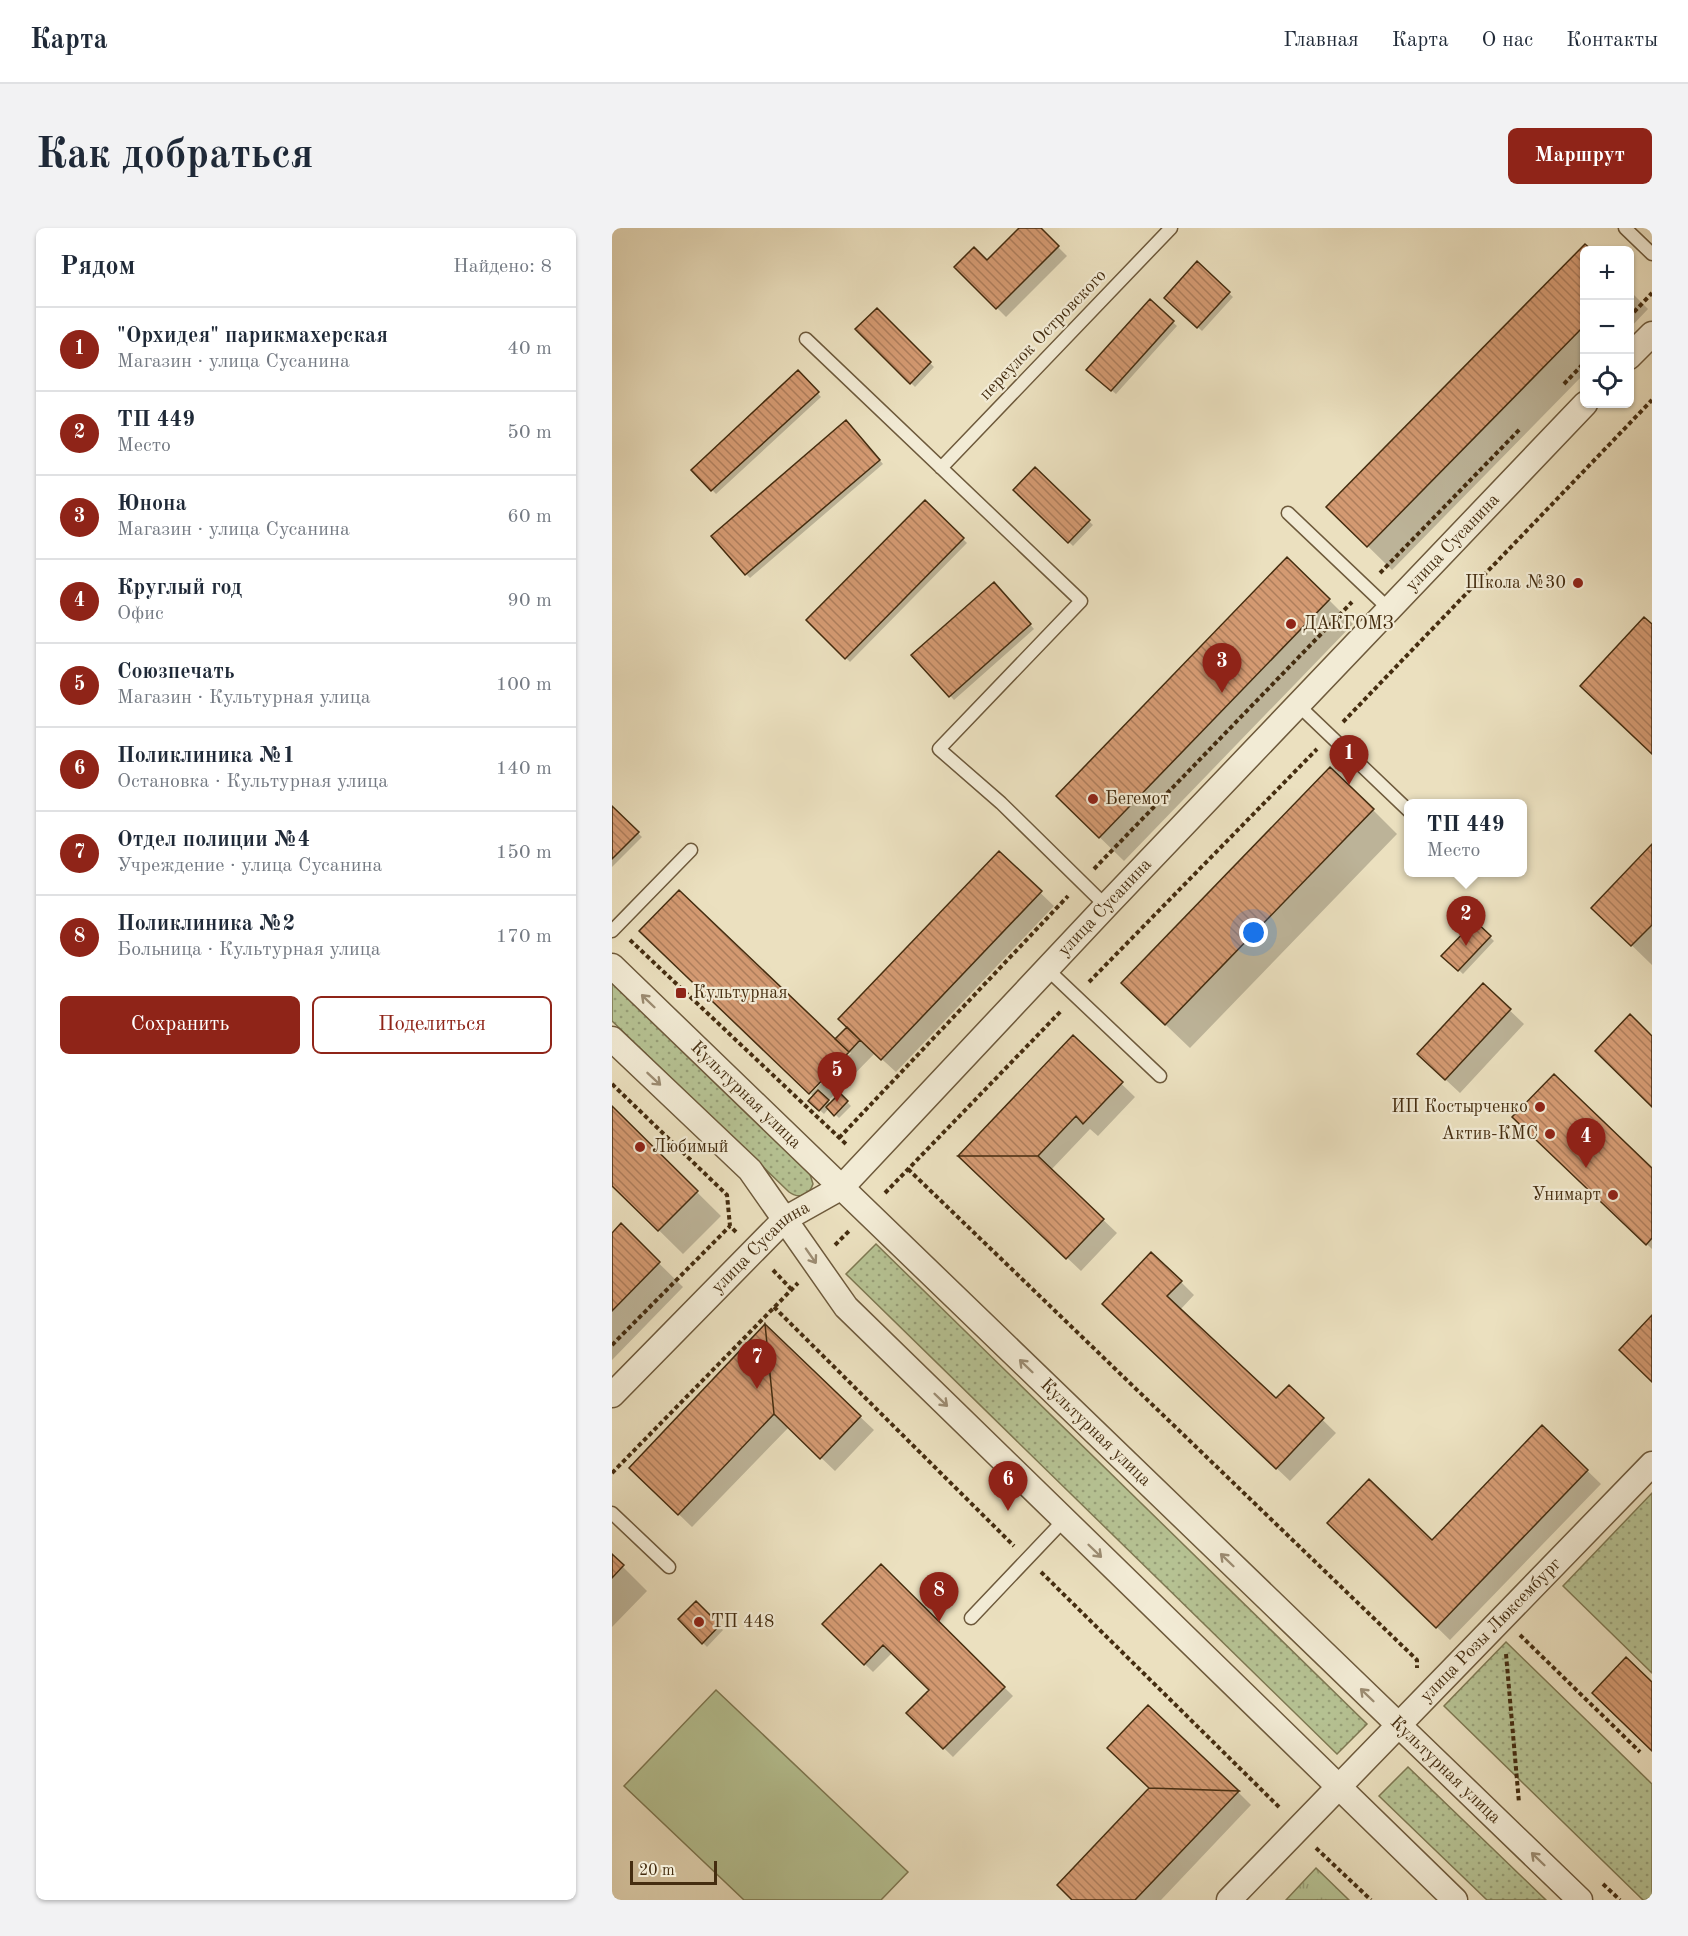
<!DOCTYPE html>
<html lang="ru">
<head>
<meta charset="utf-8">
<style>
	body { margin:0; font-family:"Old Standard TT",serif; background:#f2f2f3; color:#1f2937 }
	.controls { position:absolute; right:18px; top:18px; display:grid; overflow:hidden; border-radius:9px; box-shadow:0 2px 4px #0004 }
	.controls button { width:54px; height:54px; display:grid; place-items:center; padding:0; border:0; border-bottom:2px solid #e0e1e3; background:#fff; color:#1f2937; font:30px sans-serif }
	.scale { position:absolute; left:18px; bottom:15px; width:87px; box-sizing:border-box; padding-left:6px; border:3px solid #452d10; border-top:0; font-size:16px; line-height:21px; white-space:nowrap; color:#452d10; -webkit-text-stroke:4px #f2ebd5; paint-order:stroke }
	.you { position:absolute; left:642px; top:705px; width:21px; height:21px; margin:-15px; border:4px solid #fff; border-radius:50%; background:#1a73e8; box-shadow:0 0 0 9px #1a73e833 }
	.badge { display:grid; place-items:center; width:39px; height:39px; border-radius:50%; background:#8f2418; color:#fff; font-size:20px; font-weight:700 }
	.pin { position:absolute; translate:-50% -50px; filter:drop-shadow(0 2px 3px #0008) }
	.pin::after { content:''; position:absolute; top:32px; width:21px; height:18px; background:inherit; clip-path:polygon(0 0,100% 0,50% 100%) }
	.popup { position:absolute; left:792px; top:571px; width:123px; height:78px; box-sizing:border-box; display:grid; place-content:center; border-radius:9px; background:#fff; filter:drop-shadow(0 2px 4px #0005); font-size:20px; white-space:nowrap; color:#747a83 }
	.popup b { font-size:22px; color:#1f2937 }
	.popup::after { content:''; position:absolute; left:50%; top:100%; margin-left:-12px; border:12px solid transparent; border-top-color:#fff }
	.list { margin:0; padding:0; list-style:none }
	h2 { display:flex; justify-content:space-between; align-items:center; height:78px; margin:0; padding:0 24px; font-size:26px }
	h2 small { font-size:20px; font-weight:400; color:#747a83 }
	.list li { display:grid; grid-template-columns:39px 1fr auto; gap:18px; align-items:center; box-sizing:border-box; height:84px; padding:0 24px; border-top:2px solid #e0e1e3 }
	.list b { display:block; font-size:22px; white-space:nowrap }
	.list p { margin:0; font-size:20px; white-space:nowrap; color:#747a83 }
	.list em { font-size:20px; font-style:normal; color:#747a83 }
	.actions { display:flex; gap:12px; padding:18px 24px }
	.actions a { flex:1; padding:14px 0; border:2px solid #8f2418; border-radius:9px; text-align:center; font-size:21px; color:#8f2418 }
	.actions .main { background:#8f2418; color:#fff }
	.icon { flex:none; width:33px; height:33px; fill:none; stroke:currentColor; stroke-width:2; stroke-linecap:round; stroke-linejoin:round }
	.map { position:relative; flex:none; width:1040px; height:1672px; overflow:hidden; border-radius:9px }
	header { display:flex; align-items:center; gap:36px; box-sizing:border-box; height:84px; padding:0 30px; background:#fff; border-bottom:2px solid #e0e1e3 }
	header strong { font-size:28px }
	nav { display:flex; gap:33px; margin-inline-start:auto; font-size:21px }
	.intro { display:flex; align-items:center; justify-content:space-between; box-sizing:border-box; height:144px; padding:0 36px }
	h1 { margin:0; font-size:42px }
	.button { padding:15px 27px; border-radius:9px; background:#8f2418; color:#fff; font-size:21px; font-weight:700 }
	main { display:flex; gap:36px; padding:0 36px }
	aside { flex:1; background:#fff; border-radius:9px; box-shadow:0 2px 4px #0004 }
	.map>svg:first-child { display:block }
	.grass { fill:url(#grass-dots); stroke:#7e7852; stroke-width:1.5 }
	.park { fill:url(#park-tufts); stroke:#7e7852; stroke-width:1.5 }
	.garden { fill:#b6c293; stroke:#7e7852; stroke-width:1.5 }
	.shadow { fill:#0003 }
	.building { fill:url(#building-back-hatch); stroke:#452d10; stroke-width:1.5 }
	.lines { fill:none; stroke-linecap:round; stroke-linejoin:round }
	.service-casing { stroke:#6e5a3c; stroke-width:15 }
	.minor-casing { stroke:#6e5a3c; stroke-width:27 }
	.path { stroke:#452d10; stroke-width:4; stroke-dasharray:4.5 3; stroke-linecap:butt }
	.service { stroke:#f2ebd5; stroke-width:12 }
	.minor { stroke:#f2ebd5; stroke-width:24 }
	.oneway { stroke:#9c8c72 }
	.poi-dot { fill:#8f2418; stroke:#f2ebd5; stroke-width:2 }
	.labels { text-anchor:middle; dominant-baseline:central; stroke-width:4.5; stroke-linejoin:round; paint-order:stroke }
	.street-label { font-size:18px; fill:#452d10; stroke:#f2ebd5 }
	.poi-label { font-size:18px; fill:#452d10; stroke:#f2ebd5; text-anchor:start }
</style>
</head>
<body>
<header>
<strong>Карта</strong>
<nav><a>Главная</a><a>Карта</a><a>О нас</a><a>Контакты</a></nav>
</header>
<div class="intro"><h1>Как добраться</h1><a class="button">Маршрут</a></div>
<main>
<aside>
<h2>Рядом<small>Найдено: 8</small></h2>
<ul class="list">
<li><span class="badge">1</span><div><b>&quot;Орхидея&quot; парикмахерская</b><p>Магазин · улица Сусанина</p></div><em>40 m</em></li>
<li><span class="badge">2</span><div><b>ТП 449</b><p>Место</p></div><em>50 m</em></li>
<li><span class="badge">3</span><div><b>Юнона</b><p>Магазин · улица Сусанина</p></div><em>60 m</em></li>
<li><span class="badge">4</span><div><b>Круглый год</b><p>Офис</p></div><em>90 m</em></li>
<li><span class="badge">5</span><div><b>Союзпечать</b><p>Магазин · Культурная улица</p></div><em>100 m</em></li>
<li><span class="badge">6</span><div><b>Поликлиника №1</b><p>Остановка · Культурная улица</p></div><em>140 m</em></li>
<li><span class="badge">7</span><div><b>Отдел полиции №4</b><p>Учреждение · улица Сусанина</p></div><em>150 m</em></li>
<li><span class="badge">8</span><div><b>Поликлиника №2</b><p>Больница · Культурная улица</p></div><em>170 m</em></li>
</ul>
<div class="actions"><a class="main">Сохранить</a><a>Поделиться</a></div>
</aside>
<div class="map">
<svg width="1040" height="1672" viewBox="0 0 1040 1672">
	<defs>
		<pattern id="grass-dots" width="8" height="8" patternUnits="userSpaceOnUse" patternTransform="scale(1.5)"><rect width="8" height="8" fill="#b6c293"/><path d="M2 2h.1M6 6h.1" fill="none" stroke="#969e77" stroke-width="1.8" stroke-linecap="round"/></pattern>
		<pattern id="park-tufts" width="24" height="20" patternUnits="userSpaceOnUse" patternTransform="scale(1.5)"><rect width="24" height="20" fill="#b6c293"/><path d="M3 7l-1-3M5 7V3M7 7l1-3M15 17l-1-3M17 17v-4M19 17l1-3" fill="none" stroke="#969e77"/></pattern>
		<pattern id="building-back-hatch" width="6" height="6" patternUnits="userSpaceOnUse" patternTransform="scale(1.5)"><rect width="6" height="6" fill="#d49a72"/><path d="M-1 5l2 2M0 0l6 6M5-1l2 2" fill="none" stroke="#ae7e5c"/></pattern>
	</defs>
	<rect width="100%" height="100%" fill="#ebe0bf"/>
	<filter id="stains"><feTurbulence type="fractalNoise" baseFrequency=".00333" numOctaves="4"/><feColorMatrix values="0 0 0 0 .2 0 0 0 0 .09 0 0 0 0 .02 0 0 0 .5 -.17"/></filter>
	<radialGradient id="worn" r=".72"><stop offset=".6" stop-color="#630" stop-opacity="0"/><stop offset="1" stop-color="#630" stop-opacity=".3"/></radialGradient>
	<path class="grass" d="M0,753L197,943L201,956C197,968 187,971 177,964L0,793Z
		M264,1016L755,1496L725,1526L234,1046Z
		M1040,1265V1445L951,1358Z
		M894,1414L1040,1556V1672H1031L832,1478Z
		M796,1539L934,1672H875L767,1568Z"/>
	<path class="park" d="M704,1640L737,1672H674Z"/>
	<path class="garden" d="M104,1462L296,1644L269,1672H132L12,1558Z"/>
	<path class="shadow" d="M410,0H427L455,28L394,89L344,39L375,34Z
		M973,18L977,22H972V146L780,342L716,279Z
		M585,36L621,69L590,103L554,70Z
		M1017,62L1036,81L1017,101Z
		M538,73L565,98L504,166L476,142Z
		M265,82L322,139L303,159L245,101Z
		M186,144L209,169L104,266L81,242Z
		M238,198L271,236L138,350L134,346Z
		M423,242L481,297L461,318L404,262Z
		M313,274L355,315L238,434L196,392Z
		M382,356L422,401L342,472L302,427Z
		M717,372L741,396L512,633L470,592Z
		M0,580L30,609L0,639Z
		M761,582L785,606L578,820L535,779Z
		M1040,619V737L1006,704Z
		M387,625L442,678L284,844L263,825L216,873L219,876L228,867L239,878L227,890L217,880L212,886L198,873L202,869L199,866L239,825L223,813Z
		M863,695L882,713L851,746L832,728Z
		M871,757L912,796L848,865L820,839Z
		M461,809L523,869L486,908L478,901L439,942L505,1005L469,1043L361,941Z
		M0,880L109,988L71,1026L0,956Z
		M902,889L1040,942V1021Z
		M9,998L71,1059L0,1132V1007Z
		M569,1054L582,1067L568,1082L664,1172L677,1159L724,1205L678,1253L505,1089Z
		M153,1099L262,1202L223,1243L177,1199L80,1299L19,1240Z
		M930,1199L989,1256L838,1412L717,1295L820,1314Z
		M0,1328L35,1363L0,1399Z
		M269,1338L401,1468L341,1529L296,1485L319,1462L281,1424L261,1444L212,1396Z
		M84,1376L111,1402L95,1419L68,1391Z
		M626,1564L639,1577L549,1672H462Z"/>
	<path class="building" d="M407,0H429L447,18L384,81L342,39L362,19L375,32Z
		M973,16L980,22H972V98L755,319L714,279Z
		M585,33L618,64L585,100L552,70Z
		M538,71L562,93L499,163L474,142Z
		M265,80L319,134L298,156L243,101Z
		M186,142L207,164L99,263L79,242Z
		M234,192L268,232L133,347L99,308Z
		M423,239L478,292L456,315L401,262Z
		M313,272L352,310L233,431L194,392Z
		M675,329L718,371L487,610L444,568Z
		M382,354L419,396L337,469L299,427Z
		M1032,389L1040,396V526L968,458Z
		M718,539L762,581L553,797L509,755Z
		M0,578L27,604L0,631Z
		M1040,616V697L1019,718L979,680Z
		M387,623L430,663L269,832L226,791Z
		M67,662L237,824L197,866L27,703Z
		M863,693L879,708L846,743L829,728Z
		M871,755L899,781L833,852L805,826Z
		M1018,786L1040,808V879L983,823Z
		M235,799L248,812L237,824L223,811Z
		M461,807L511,854L471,896L464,888L426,928H346Z
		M942,846L1040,940V1010L1034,1017L900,889Z
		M206,862L217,872L207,883L196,873Z
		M228,865L236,873L222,888L214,879Z
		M0,878L86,963L46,1003L0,958Z
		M346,928H426L492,991L454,1031Z
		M9,995L48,1034L0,1083V1005Z
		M539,1024L570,1053L555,1068L664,1170L677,1157L712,1190L664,1241L490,1076Z
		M1040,1087V1154L1007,1122Z
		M153,1096L249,1188L208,1231L162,1186Z
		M153,1096L162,1186L66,1287L17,1240Z
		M930,1197L976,1242L824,1400L715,1295L757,1251L820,1312Z
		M0,1326L12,1337L0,1350Z
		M269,1336L393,1459L331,1521L294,1485L317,1462L271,1417L252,1437L210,1396Z
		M84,1373L108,1397L90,1416L66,1391Z
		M1014,1429L1040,1454V1523L980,1465Z
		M536,1477L627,1563L537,1560L495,1520Z
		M537,1560L627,1563L523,1672H460L445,1657Z"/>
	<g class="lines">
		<g class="service-casing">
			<path id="service" d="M1013,0L1040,26
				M194,111L469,373L327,521L389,575L494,678
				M329,240L559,0
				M676,285L777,381
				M686,477L797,583
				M0,703L79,622
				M435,741L548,848
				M0,1285L57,1339
				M359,1390L452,1292"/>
		</g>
		<g class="minor-casing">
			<g id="minor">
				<path d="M1017,129L1040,106"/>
				<path id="s1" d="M0,738L968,1672"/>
				<path d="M0,811L138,942L234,1079L843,1672"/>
				<path id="s2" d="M0,1167L173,991L230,959L494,678L973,176"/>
				<path id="s3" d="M617,1672L1040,1236"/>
			</g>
		</g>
		<path class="path" d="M1022,84L1040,65
			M952,156L972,135
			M768,345L909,200
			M731,494L1040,172
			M482,641L740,374
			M18,712L235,917
			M477,754L705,521
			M0,856L115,967L118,998L124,1004
			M227,910L456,668
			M296,941L805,1432V1440
			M273,965L449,783
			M223,1017L237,1003
			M161,1042L179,1061
			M162,1079L402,1318
			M0,1117L118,998
			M0,1245L186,1055
			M429,1344L669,1581
			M908,1407L1028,1524
			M894,1426L907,1575
			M704,1620L759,1672
			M991,1656L1008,1672"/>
		<use href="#service" class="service"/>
		<use href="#minor" class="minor"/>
	</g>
	<defs><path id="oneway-shaft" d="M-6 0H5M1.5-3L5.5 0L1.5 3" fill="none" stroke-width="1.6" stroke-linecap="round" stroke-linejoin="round" transform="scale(1.5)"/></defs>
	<g class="oneway">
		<use href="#oneway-shaft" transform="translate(36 773) rotate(-136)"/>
		<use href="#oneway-shaft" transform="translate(42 851) rotate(43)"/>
		<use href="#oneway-shaft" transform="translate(199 1028) rotate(55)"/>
		<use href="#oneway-shaft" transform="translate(414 1138) rotate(-136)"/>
		<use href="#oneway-shaft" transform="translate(329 1172) rotate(44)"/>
		<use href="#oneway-shaft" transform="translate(483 1323) rotate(44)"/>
		<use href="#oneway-shaft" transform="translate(615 1332) rotate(-136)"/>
		<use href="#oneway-shaft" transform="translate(755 1467) rotate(-136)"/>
		<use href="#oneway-shaft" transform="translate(926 1631) rotate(-136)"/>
	</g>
	<g class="poi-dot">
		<circle cx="966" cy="355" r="6"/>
		<circle cx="679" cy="396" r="6"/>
		<circle cx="481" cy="571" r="6"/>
		<rect x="63" y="759" width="12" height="12" rx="3"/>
		<circle cx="928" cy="879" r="6"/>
		<circle cx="938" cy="906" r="6"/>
		<circle cx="28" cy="919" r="6"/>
		<circle cx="1001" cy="967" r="6"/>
		<circle cx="87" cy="1394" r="6"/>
	</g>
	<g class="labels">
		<g class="street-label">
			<text transform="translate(431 107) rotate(-46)">переулок Островского</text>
			<text stroke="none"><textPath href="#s2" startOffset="1200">улица Сусанина</textPath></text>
			<text stroke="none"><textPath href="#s2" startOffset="696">улица Сусанина</textPath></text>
			<text stroke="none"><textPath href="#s1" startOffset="186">Культурная улица</textPath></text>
			<text stroke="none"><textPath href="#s2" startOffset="210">улица Сусанина</textPath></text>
			<text stroke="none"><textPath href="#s1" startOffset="672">Культурная улица</textPath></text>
			<text stroke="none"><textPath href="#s3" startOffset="376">улица Розы Люксембург</textPath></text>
			<text stroke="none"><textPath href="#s1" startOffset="1158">Культурная улица</textPath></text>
		</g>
		<g class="poi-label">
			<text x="954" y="355" text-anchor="end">Школа №30</text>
			<text x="691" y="396">ДАКГОМЗ</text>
			<text x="493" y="571">Бегемот</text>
			<text x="81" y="765">Культурная</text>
			<text x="916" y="879" text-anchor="end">ИП Костырченко</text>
			<text x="926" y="906" text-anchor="end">Актив-КМС</text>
			<text x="40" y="919">Любимый</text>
			<text x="989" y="967" text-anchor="end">Унимарт</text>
			<text x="99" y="1394">ТП 448</text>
		</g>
	</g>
	<rect width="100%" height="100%" filter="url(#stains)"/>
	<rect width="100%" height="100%" fill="url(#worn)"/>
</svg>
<div class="controls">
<button>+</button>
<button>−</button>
<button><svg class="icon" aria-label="locate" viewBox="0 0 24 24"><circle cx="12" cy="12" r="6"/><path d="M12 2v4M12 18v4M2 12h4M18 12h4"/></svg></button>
</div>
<div class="scale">20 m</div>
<div class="you"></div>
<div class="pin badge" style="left:737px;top:557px">1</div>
<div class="pin badge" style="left:854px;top:718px">2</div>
<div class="popup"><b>ТП 449</b>Место</div>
<div class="pin badge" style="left:610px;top:465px">3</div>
<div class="pin badge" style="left:974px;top:940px">4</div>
<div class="pin badge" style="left:225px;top:874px">5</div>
<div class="pin badge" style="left:396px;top:1283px">6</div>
<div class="pin badge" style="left:145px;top:1161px">7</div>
<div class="pin badge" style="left:327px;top:1394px">8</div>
</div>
</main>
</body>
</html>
